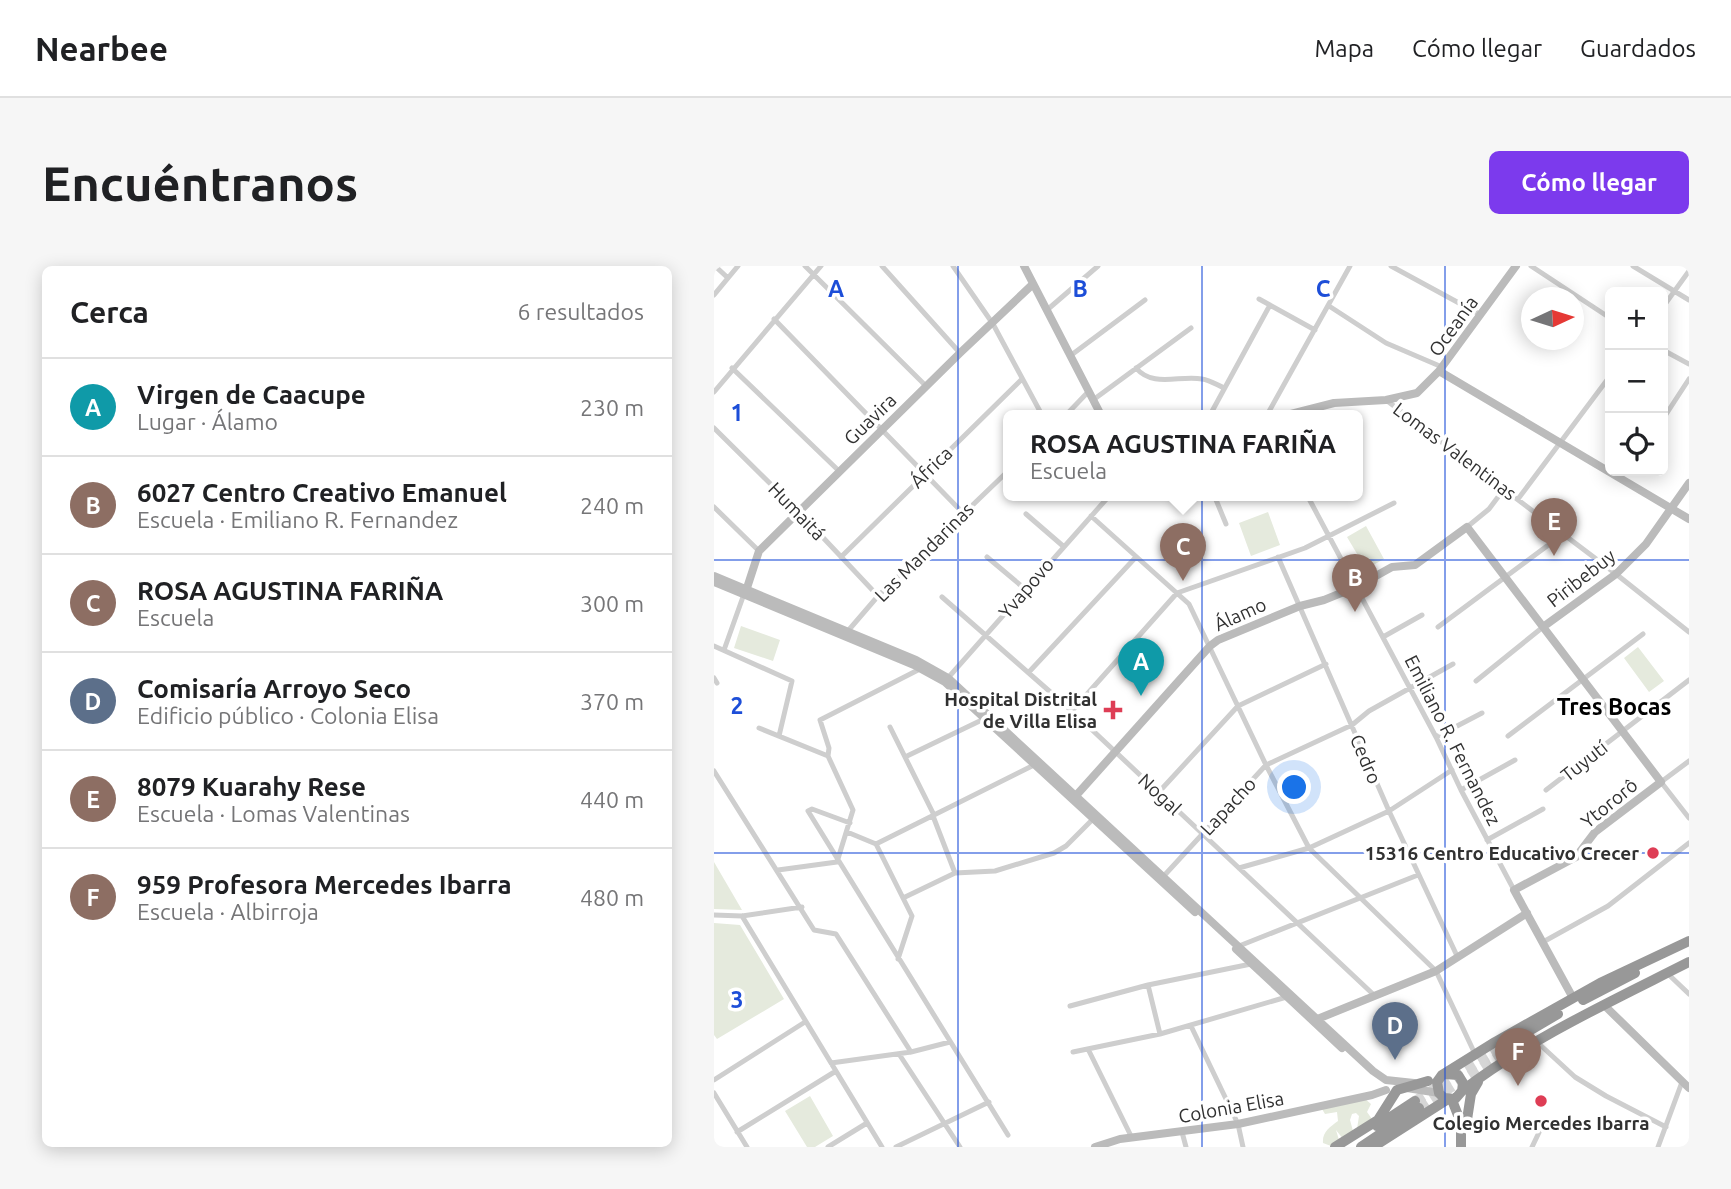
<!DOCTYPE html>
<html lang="es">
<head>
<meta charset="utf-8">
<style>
	body { margin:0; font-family:Ubuntu,sans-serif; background:#f6f6f6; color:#202124 }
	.controls { position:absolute; right:21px; top:21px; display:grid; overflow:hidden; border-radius:10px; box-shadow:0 4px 18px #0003 }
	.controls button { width:63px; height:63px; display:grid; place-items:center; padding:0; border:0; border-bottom:2px solid #e0e0e0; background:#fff; color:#202124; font:35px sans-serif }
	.compass { position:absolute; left:807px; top:21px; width:63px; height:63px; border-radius:50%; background:#fff; box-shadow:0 4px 18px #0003; rotate:86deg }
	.you { position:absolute; left:581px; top:522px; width:24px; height:24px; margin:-18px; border:5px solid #fff; border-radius:50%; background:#1a73e8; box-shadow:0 0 0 10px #1a73e833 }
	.badge { display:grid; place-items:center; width:46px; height:46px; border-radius:50%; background:#7c3aed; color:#fff; font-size:23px; font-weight:700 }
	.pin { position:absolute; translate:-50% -58px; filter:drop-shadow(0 2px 4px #0008) }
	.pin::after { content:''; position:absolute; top:37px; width:24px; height:21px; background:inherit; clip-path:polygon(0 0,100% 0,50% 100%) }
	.popup { position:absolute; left:289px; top:144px; width:360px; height:91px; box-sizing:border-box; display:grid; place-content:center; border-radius:10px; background:#fff; filter:drop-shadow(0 2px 5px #0005); font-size:23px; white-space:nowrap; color:#757577 }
	.popup b { font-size:26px; color:#202124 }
	.popup::after { content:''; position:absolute; left:50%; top:100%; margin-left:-14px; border:14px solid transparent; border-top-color:#fff }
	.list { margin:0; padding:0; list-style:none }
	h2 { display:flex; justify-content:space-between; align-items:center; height:91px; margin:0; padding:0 28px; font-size:30px }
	h2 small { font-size:23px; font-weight:400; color:#757577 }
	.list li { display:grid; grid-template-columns:46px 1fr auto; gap:21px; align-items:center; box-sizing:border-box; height:98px; padding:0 28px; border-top:2px solid #e0e0e0 }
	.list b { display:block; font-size:26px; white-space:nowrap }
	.list p { margin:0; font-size:23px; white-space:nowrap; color:#757577 }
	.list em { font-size:23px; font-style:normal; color:#757577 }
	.icon { flex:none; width:38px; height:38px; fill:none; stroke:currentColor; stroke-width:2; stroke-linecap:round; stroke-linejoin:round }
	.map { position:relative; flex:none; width:975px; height:881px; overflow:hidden; border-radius:10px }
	header { display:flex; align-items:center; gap:42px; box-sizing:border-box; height:98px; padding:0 35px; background:#fff; border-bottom:2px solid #e0e0e0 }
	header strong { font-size:33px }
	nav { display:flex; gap:38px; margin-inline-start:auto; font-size:24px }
	.intro { display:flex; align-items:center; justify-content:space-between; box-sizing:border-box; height:168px; padding:0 42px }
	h1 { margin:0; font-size:49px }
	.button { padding:18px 32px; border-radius:10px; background:#7c3aed; color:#fff; font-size:24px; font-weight:700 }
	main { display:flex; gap:42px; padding:0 42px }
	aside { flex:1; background:#fff; border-radius:10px; box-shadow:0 4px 18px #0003 }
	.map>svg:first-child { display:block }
	.green { fill:#e5eadd }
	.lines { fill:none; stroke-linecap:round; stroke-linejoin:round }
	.highway-tunnel { stroke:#d6d6d6; stroke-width:10; stroke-dasharray:10 5; stroke-linecap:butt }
	.street { stroke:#cecece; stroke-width:5 }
	.secondary { stroke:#bbb; stroke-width:8 }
	.highway { stroke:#989898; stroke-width:10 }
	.grid { fill:none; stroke:#1d4ed8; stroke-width:2; stroke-opacity:0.55 }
	.poi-dot { fill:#de3d55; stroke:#fff; stroke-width:2.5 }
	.labels { text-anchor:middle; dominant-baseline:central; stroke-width:7; stroke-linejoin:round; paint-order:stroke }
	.street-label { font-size:19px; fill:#313131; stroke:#fff }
	.poi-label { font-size:19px; font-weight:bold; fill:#313131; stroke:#fff; text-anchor:end }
	.quarter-label { font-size:23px; font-weight:bold; fill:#000; stroke:#fff }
	.grid-label { font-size:23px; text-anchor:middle; font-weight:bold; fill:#1d4ed8; stroke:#fff; stroke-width:7; stroke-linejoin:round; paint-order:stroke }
</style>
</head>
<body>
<header>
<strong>Nearbee</strong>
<nav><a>Mapa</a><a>Cómo llegar</a><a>Guardados</a></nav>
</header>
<div class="intro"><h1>Encuéntranos</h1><a class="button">Cómo llegar</a></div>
<main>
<aside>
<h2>Cerca<small>6 resultados</small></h2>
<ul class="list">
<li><span class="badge" style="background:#0f9aa8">A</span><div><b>Virgen de Caacupe</b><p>Lugar · Álamo</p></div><em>230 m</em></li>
<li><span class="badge" style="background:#8d6e63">B</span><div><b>6027 Centro Creativo Emanuel</b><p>Escuela · Emiliano R. Fernandez</p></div><em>240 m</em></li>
<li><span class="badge" style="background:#8d6e63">C</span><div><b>ROSA AGUSTINA FARIÑA</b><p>Escuela</p></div><em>300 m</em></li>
<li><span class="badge" style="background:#5c6f8a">D</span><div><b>Comisaría Arroyo Seco</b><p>Edificio público · Colonia Elisa</p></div><em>370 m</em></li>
<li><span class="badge" style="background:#8d6e63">E</span><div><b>8079 Kuarahy Rese</b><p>Escuela · Lomas Valentinas</p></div><em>440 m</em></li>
<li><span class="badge" style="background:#8d6e63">F</span><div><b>959 Profesora Mercedes Ibarra</b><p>Escuela · Albirroja</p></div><em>480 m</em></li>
</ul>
</aside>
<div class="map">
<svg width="975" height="881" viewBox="0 0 975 881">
	<rect width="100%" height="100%" fill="#fff"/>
	<path class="green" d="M554,246L566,279L537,290L525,257Z
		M652,260L670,293L652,303L633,271Z
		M27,360L66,374L59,395L20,382Z
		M924,381L950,415L935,426L910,392Z
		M0,596L28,644L0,643Z
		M0,657L26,659L70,733L3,773L0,769Z
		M96,830L119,870L101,881H93L71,845Z
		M650,832L657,838L653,846L658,853L643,863L645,850L642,847L638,848L636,854L639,865L629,873L622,864L625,874L617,880L609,877C608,866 616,861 624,855L623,846L611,848L608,843Z"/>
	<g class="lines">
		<path class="highway-tunnel" d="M701,835L793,778
			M705,842L784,791"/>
		<path class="street" d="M1,0L14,12
			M91,0L212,120
			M168,0L246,87
			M239,0L279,58L328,149
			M677,0L767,49
			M817,0L896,52
			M919,0L975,34
			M0,29L24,0
			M545,33L601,64
			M615,40L672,77L728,101
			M949,41L975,5
			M333,44L384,0
			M60,53L249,247
			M949,84L975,98
			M356,90L431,34
			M18,102L125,205
			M422,102C439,122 465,109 488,113C496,114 503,119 510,122
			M0,126L107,0
			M379,134L477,62
			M672,134L902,308L975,366
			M352,149L374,126
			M496,149L556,39
			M553,149L636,0
			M949,153L975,113
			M0,162L84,245L164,330
			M500,229L512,258
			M593,229L722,471L747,524L800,624
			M804,233L896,110
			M502,234L512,229
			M0,241L45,285
			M312,248L349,280
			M377,250L475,338L552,499L595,582L722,705L761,788
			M753,261L775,243L790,223
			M127,291L308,113
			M273,291L311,323
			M564,291L675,545L744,692
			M228,331L358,445L661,730
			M724,361L833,280
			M133,366L164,330L294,205
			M669,371L708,349
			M0,380L78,415L65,470
			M10,384L30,328
			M315,406L422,291
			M0,412L3,417
			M233,413L396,229
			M762,415L829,361
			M358,445L463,327L591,282L680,237
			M176,461L220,549
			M45,462L114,490
			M794,470L929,368
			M722,471L768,447
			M191,491L274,451
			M975,495L947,516L975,552
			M0,505L100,664L122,668L197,786
			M747,524L801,494
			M832,524L975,414
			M444,527L524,440L612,398
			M219,550L241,607
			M136,557L98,543L94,545L294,869
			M133,566L162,578L198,650L184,693
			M773,574L829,543
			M162,578L322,498
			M123,596L139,544L114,490L115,482L106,454L206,403
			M525,602L595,582L675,545L738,504
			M64,604L123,596
			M447,613L552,499L638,459L655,445L739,398
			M189,632L241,607L281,605L340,587L352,580L380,552
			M0,649L28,650L88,641
			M28,650L168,881
			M829,676L894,640L975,577
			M525,680L704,609
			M953,707L975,728
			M434,719L446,768
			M356,740L434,719L537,698
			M477,760L524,858L529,881
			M823,776L861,811L892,830L952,861
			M374,783L418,872
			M359,786L446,768L576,730
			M185,788L246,881
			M117,797L197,786L236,776
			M0,814L91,756
			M0,827L33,881
			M23,866L122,805
			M468,866L472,881
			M114,881L153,857
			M182,881L275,836
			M818,881L829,858
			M944,881L968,816"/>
		<path class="secondary" d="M310,0L387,149
			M725,105L975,253
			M573,149L620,137L672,134L703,127L725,105L802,0
			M0,310L202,394L234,412L659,805L672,814L700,817
			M0,316L200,399L231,416L481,646
			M31,328L45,285L246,87L319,18
			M829,361L902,308L932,278L975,217
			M359,533L496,380L504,374L586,340L610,334L642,321L678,301L701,299L753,261L947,516L881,566L862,591L800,624L859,732
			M522,683L628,782
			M890,739L975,822
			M601,754L722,705L813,647
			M693,822L725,827
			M381,881L406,873L524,858L658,829L672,824"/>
		<path class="highway" d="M869,734L921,707
			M793,778L844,748
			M731,808L744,809L749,817L748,825L741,833L730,832L725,827L723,816L728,809L781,776L886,717L975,675
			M748,825C817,772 898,735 975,696
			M738,834L747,857V881
			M663,860L701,835
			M752,860L757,828L764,816
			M621,881L664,854L683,824L714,815
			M647,881L705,842
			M659,881L734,833"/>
	</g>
	<path class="grid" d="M244,0V881M488,0V881M731,0V881M0,294H975M0,587H975"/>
	<g class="poi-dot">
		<path d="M395.5 433.5h7v7h7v7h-7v7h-7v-7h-7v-7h7z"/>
		<circle cx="939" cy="587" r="7"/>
		<circle cx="827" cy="835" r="7"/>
	</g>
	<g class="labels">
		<g class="street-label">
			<text transform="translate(739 60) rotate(-54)">Oceanía</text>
			<text transform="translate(156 153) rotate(-44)">Guavira</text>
			<text transform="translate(741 185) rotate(37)">Lomas Valentinas</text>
			<text transform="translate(217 201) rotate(-44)">África</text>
			<text transform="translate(83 245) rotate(46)">Humaitá</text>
			<text transform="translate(210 286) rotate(-45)">Las Mandarinas</text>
			<text transform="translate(867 312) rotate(-38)">Piribebuy</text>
			<text transform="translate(312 322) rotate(-49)">Yvapovo</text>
			<text transform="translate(526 348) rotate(-24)">Álamo</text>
			<text transform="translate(739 474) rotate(63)">Emiliano R. Fernandez</text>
			<text transform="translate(652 493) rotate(67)">Cedro</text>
			<text transform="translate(870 495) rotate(-38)">Tuyutí</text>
			<text transform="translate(446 528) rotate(43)">Nogal</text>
			<text transform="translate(895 537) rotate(-39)">Ytororô</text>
			<text transform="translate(514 540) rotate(-47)">Lapacho</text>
			<text transform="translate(517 841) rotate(-10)">Colonia Elisa</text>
		</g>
		<g class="poi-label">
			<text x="383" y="433">Hospital Distrital<tspan x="383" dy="22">de Villa Elisa</tspan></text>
			<text x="925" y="587">15316 Centro Educativo Crecer</text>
			<text x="827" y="857" text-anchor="middle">Colegio Mercedes Ibarra</text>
		</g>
		<g class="quarter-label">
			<text x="900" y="440">Tres Bocas</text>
		</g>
	</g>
	<g class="grid-label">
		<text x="122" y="31">A</text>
		<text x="366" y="31">B</text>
		<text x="609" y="31">C</text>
		<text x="23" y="155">1</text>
		<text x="23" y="448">2</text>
		<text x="23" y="742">3</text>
	</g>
</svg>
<div class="controls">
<button>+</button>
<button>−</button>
<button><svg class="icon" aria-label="locate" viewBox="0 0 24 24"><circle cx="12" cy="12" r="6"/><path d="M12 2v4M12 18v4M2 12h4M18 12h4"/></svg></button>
</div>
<svg class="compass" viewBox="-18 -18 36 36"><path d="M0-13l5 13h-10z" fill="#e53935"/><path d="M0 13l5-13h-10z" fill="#757577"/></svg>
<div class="you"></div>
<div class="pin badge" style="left:427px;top:430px;background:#0f9aa8">A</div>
<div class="pin badge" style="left:641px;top:346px;background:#8d6e63">B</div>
<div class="pin badge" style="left:469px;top:315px;background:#8d6e63">C</div>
<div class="popup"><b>ROSA AGUSTINA FARIÑA</b>Escuela</div>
<div class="pin badge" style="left:681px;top:794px;background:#5c6f8a">D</div>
<div class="pin badge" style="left:840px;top:290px;background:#8d6e63">E</div>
<div class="pin badge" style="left:804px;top:820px;background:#8d6e63">F</div>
</div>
</main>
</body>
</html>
